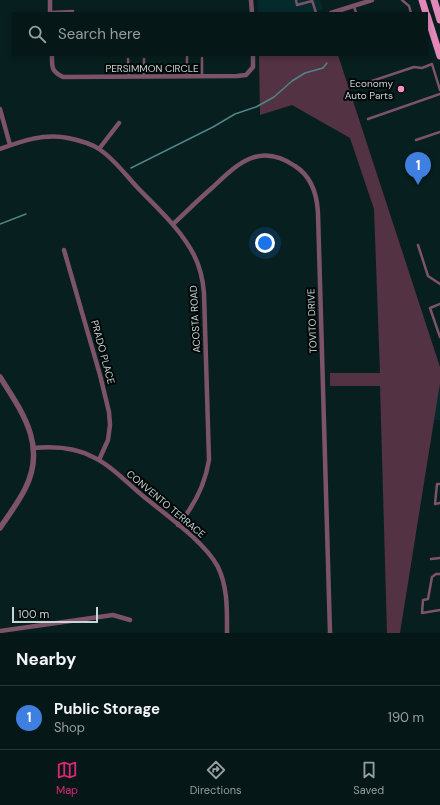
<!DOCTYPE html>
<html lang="en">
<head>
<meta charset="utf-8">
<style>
	body { margin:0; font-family:"DM Sans",sans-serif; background:#132424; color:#f1f3f6 }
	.scale { position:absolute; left:12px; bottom:10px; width:86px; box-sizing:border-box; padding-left:4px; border:2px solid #c8d6d6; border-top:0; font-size:11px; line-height:14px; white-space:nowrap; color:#c8d6d6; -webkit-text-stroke:3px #020707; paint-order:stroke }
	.you { position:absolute; left:265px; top:243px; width:14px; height:14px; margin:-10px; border:3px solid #fff; border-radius:50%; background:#1a73e8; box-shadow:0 0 0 6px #1a73e833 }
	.badge { display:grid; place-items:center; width:26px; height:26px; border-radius:50%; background:#db2777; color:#fff; font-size:13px; font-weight:700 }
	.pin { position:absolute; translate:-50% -33px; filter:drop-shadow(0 1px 2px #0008) }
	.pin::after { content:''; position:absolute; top:21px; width:14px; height:12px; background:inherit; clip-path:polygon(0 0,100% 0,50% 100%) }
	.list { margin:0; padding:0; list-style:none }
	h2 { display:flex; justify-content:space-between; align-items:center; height:52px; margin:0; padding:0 16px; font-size:17px }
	h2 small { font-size:13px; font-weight:400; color:#979fa1 }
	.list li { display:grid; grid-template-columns:26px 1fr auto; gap:12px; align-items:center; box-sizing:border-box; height:64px; padding:0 16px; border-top:1px solid #263636 }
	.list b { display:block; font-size:15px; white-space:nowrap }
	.list p { margin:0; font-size:13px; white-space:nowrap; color:#979fa1 }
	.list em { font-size:13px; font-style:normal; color:#979fa1 }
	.icon { flex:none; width:22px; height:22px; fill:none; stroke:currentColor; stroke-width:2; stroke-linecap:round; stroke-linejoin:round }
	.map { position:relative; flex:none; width:440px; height:633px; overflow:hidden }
	.search { position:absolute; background:#051717; box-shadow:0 2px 6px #0003; left:12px; right:12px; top:12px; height:44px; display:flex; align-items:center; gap:10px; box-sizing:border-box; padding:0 14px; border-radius:0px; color:#979fa1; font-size:15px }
	.sheet { height:116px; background:#051717 }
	nav { display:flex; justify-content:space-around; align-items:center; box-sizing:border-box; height:56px; border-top:1px solid #263636; background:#051717; font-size:11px; color:#979fa1 }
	nav a { display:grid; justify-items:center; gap:2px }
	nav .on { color:#db2777 }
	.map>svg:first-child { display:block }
	.built { fill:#052a2b }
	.green { fill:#533243 }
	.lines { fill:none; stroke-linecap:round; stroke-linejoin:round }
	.stream { stroke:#4f8586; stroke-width:1.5 }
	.service { stroke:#7d5369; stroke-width:2.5 }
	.minor { stroke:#7d5369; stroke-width:4.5 }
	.tertiary { stroke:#7d5369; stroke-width:5.5 }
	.primary { stroke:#e289ba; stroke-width:7 }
	.poi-dot { fill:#f98fc9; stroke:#020707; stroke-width:1.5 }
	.labels { text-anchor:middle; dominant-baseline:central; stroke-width:4; stroke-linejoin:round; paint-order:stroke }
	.street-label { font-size:10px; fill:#c8d6d6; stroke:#020707 }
	.poi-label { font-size:10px; fill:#c8d6d6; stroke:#020707; text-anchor:end }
</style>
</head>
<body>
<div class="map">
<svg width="440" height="633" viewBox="0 0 440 633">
	<rect width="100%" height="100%" fill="#071f1f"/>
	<path class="built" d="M258,0H320L323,9L311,13H258Z
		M440,380V420H434Z"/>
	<path class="green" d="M259,55H338L440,367V383L400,633H387L380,386H330V373H380L374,209L350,138L292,105L260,115Z"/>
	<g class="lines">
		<path class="stream" d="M131,168L213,127L235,114L256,107L274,97L292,81L305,73L323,68L327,63
			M0,224L26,214"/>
		<path class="service" d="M296,0L297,5L312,1
			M312,0L316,13
			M402,0L409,6L411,13
			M354,6L356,13
			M50,12L73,11
			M128,59L129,76
			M144,59V76
			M187,76V57
			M202,76V58
			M363,84L414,67L422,68L432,64L440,90
			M368,119L440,94
			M416,140L440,132
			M418,245L428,276L440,284
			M440,304L430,308L440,337
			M440,484H437L435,504L440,503
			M431,559L440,558
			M440,574H436L432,577L428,599L423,600L422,613L440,610"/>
		<path class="minor" d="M50,0V13
			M251,0L252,13
			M331,13L372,0
			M52,55C52,67 51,71 63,77L237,76L246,75L253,67V55
			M0,109L10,145
			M0,149C22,141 44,133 68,138C78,140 90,143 99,149C113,158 125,174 136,186C156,207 180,228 194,255C200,267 203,280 204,293L209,460C205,485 195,505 178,525
			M99,149L119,123
			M173,224C186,212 199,199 213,187C238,163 260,142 295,166C311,176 317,194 318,213L330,633
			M64,250L100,375L109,412L110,425L108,440L99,460
			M33,448C53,446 75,447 93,457C112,466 127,483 143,496C166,515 205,542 218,567C228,588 227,611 227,633
			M0,631L113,615L130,620"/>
		<path class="tertiary" d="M0,377C23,413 47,446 25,489C18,503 8,516 0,528"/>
		<path class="primary" d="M422,0L426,13
			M434,0L440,20
			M427,15L440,56"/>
	</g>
	<circle class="poi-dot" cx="401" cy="89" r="4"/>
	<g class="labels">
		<g class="street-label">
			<text x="152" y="68">PERSIMMON CIRCLE</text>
			<text transform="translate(195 319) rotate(-93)">ACOSTA ROAD</text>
			<text transform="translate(312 321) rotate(-92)">TOVITO DRIVE</text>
			<text transform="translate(103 352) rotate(75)">PRADO PLACE</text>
			<text transform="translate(166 504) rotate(40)">CONVENTO TERRACE</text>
		</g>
		<g class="poi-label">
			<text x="393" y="83">Economy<tspan x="393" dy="12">Auto Parts</tspan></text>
		</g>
	</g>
</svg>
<div class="scale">100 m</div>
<div class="you"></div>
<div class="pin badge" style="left:418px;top:185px;background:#3f7fe0">1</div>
<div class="search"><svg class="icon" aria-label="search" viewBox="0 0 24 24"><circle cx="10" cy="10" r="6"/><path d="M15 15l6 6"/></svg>Search here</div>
</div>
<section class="sheet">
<h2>Nearby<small></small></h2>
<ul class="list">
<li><span class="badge" style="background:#3f7fe0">1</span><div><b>Public Storage</b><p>Shop</p></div><em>190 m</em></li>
</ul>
</section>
<nav>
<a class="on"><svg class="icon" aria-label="map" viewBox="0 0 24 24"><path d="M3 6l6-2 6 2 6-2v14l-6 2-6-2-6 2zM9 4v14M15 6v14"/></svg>Map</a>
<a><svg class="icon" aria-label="directions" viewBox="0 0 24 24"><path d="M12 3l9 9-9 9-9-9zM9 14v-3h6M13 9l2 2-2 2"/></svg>Directions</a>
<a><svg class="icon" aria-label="saved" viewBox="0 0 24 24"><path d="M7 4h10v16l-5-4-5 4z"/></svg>Saved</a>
</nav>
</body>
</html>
